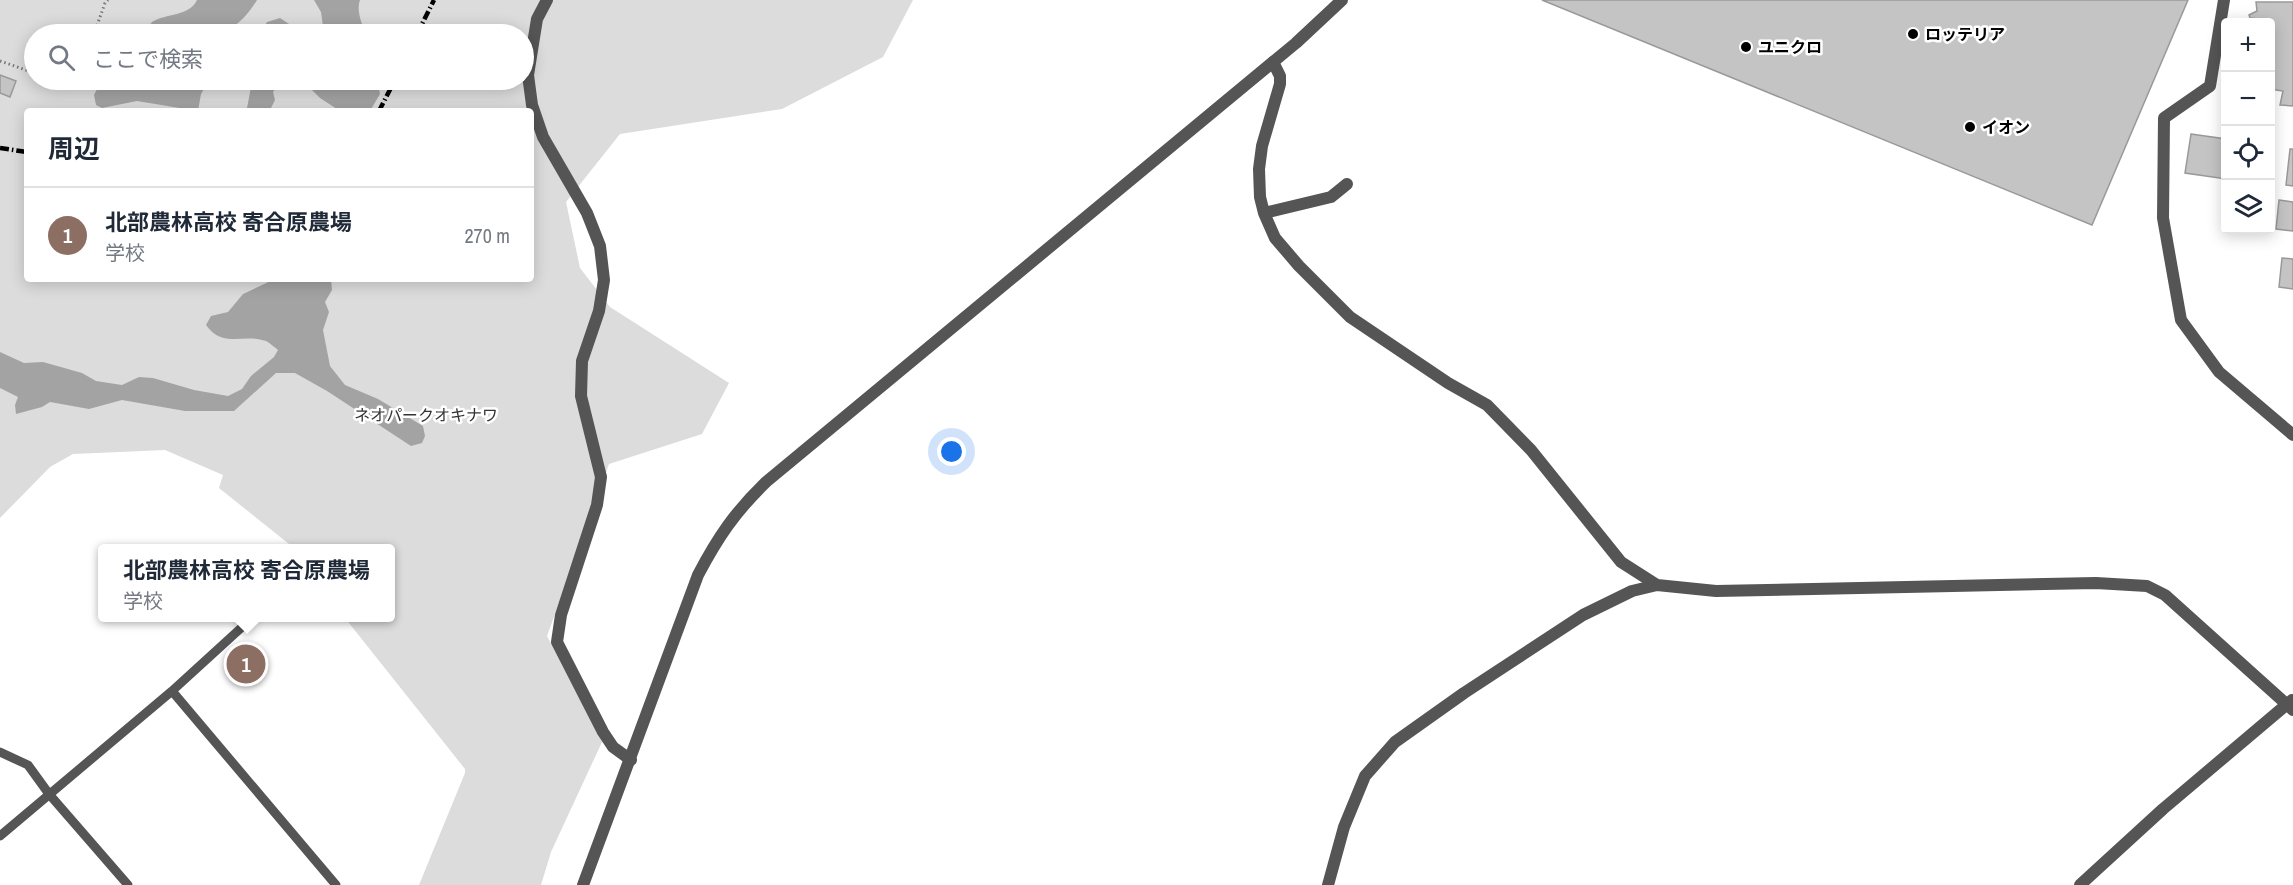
<!DOCTYPE html>
<html lang="ja">
<head>
<meta charset="utf-8">
<style>
	body { margin:0; font-family:"Archivo Narrow","Noto Sans JP",sans-serif; background:#f6f6f7; color:#1f2937 }
	.controls { position:absolute; right:18px; top:18px; display:grid; overflow:hidden; border-radius:6px; box-shadow:0 3px 15px #0003 }
	.controls button { width:54px; height:54px; display:grid; place-items:center; padding:0; border:0; border-bottom:2px solid #e0e1e3; background:#fff; color:#1f2937; font:30px sans-serif }
	.you { position:absolute; left:952px; top:452px; width:21px; height:21px; margin:-15px; border:4px solid #fff; border-radius:50%; background:#1a73e8; box-shadow:0 0 0 9px #1a73e833 }
	.badge { display:grid; place-items:center; width:39px; height:39px; border-radius:50%; background:#1a73e8; color:#fff; font-size:20px; font-weight:700 }
	.pin { position:absolute; translate:-50% -50%; border:3px solid #fff; box-shadow:0 2px 6px #0006 }
	.popup { position:absolute; left:98px; top:544px; width:297px; height:78px; box-sizing:border-box; display:grid; place-content:center; border-radius:6px; background:#fff; filter:drop-shadow(0 2px 4px #0005); font-size:20px; white-space:nowrap; color:#747a83 }
	.popup b { font-size:22px; color:#1f2937 }
	.popup::after { content:''; position:absolute; left:50%; top:100%; margin-left:-12px; border:12px solid transparent; border-top-color:#fff }
	.list { margin:0; padding:0; list-style:none }
	h2 { display:flex; justify-content:space-between; align-items:center; height:78px; margin:0; padding:0 24px; font-size:26px }
	h2 small { font-size:20px; font-weight:400; color:#747a83 }
	.list li { display:grid; grid-template-columns:39px 1fr auto; gap:18px; align-items:center; box-sizing:border-box; height:96px; padding:0 24px; border-top:2px solid #e0e1e3 }
	.list b { display:block; font-size:22px; white-space:nowrap }
	.list p { margin:0; font-size:20px; white-space:nowrap; color:#747a83 }
	.list em { font-size:20px; font-style:normal; color:#747a83 }
	.icon { flex:none; width:33px; height:33px; fill:none; stroke:currentColor; stroke-width:2; stroke-linecap:round; stroke-linejoin:round }
	.map { position:relative; flex:none; width:2293px; height:885px; overflow:hidden }
	.search { position:absolute; background:#fff; box-shadow:0 3px 15px #0003; left:24px; top:24px; width:510px; height:66px; display:flex; align-items:center; gap:15px; box-sizing:border-box; padding:0 21px; border-radius:33px; color:#747a83; font-size:22px }
	.panel { position:absolute; background:#fff; box-shadow:0 3px 15px #0003; left:24px; top:108px; width:510px; height:174px; border-radius:6px }
	.map>svg:first-child { display:block }
	.green { fill:#dcdcdc; fill-rule:evenodd }
	.water { fill:#a3a3a3 }
	.building { fill:#c4c4c4; stroke:#999; stroke-width:1.5 }
	.lines { fill:none; stroke-linecap:round; stroke-linejoin:round }
	.path { stroke:#777; stroke-width:3; stroke-dasharray:1.5 3; stroke-linecap:butt }
	.service { stroke:#555; stroke-width:9 }
	.minor { stroke:#555; stroke-width:12 }
	.tertiary { stroke:#555; stroke-width:12 }
	.rail { stroke:#000; stroke-width:4.5; stroke-dasharray:9 3 1.5 3; stroke-linecap:butt }
	.poi-dot { fill:#000; stroke:#fff; stroke-width:2 }
	.labels { text-anchor:middle; dominant-baseline:central; stroke-width:5; stroke-linejoin:round; paint-order:stroke }
	.poi-label { font-size:16px; font-weight:bold; fill:#000; stroke:#fff; text-anchor:start }
	.park-label { font-size:16px; fill:#333; stroke:#fff }
</style>
</head>
<body>
<div class="map">
<svg width="2293" height="885" viewBox="0 0 2293 885">
	<rect width="100%" height="100%" fill="#fff"/>
	<path class="green" d="M0,0H913L883,57L782,109L620,134L566,202L580,268L610,307L729,383L702,434L609,464L547,636L602,742L551,852L541,885H419L465,773V769L345,618H390V548H294L219,488L223,475L165,450L73,454L50,467L0,518ZM34,34H524V80H34ZM27,111H531V279H27Z"/>
	<path class="water" d="M197,0H257C237,33 210,46 174,27L162,30L159,34H143C146,31 149,25 152,22C166,13 189,17 197,0Z
		M314,0H360C356,11 362,24 366,34H324L321,12Z
		M280,18L304,34H260L267,22Z
		M110,80H144L151,84L168,80H209L201,94L198,111L137,101L102,108L96,105L94,95L97,89L105,87Z
		M248,80H277L278,85L273,92L275,100L271,108L273,111H240L247,108L252,82Z
		M302,80H377L380,94L370,111H340L320,98Z
		M275,279H331L332,290L325,302L329,312L323,330L330,366L345,385L378,399L423,426L425,436L422,443L411,446L327,391L295,373H276L234,411H185L122,400L89,409L50,402L42,407L16,414L15,405L18,397L0,388V352L24,363L43,362L82,373L96,381L122,385L139,377L153,378L194,390L228,396L242,389L251,376L274,357L278,350C274,347 270,343 266,341C243,333 223,349 206,325L211,316L228,312L243,294Z"/>
	<path class="building" d="M1542,0H2188L2092,225Z
		M2256,2H2293V106L2280,105L2283,91L2270,89V22H2257L2258,19L2250,18L2249,15L2257,11Z
		M0,75L16,81L10,97L0,93Z
		M2191,134L2226,139V179L2185,173Z
		M2290,149H2293V186L2286,185Z
		M2279,200L2293,202V231L2276,229Z
		M2282,258L2293,259V289L2279,287Z"/>
	<g class="lines">
		<path class="path" d="M94,34L105,3L108,0
			M0,61L29,71L34,69"/>
		<path class="service" d="M172,691L336,885
			M0,752L28,765L49,794L128,885
			M0,836L172,691L252,618"/>
		<path class="minor" d="M547,0L537,19L528,75L532,105L543,137L587,213L600,246L604,280L599,311L582,361L581,396L601,477L597,505L561,615L557,642L603,732L613,747L631,760
			M2224,0L2210,86L2164,118L2163,218L2181,320L2219,372L2293,435
			M1273,62L1280,76V84L1262,146L1259,169L1260,197L1264,213L1275,238L1299,266L1350,317L1448,383L1487,405L1531,450L1621,562L1657,585
			M1264,213L1331,197L1347,184
			M1328,885L1344,827L1365,776L1395,742L1464,693L1583,615L1632,591L1657,585L1716,591L2096,583L2147,586L2165,595L2293,710
			M2080,885L2163,809L2292,700"/>
		<path class="tertiary" d="M583,885L698,575C718,537 735,512 766,482L1296,43L1342,0"/>
		<path class="rail" d="M417,34L434,0
			M379,111L395,80
			M0,148L27,152"/>
	</g>
	<g class="poi-dot">
		<circle cx="1913" cy="34" r="6"/>
		<circle cx="1746" cy="47" r="6"/>
		<circle cx="1970" cy="127" r="6"/>
	</g>
	<g class="labels">
		<g class="poi-label">
			<text x="1925" y="34">ロッテリア</text>
			<text x="1758" y="47">ユニクロ</text>
			<text x="1982" y="127">イオン</text>
		</g>
		<g class="park-label">
			<text x="426" y="415">ネオパークオキナワ</text>
		</g>
	</g>
</svg>
<div class="controls">
<button>+</button>
<button>−</button>
<button><svg class="icon" aria-label="locate" viewBox="0 0 24 24"><circle cx="12" cy="12" r="6"/><path d="M12 2v4M12 18v4M2 12h4M18 12h4"/></svg></button>
<button><svg class="icon" aria-label="layers" viewBox="0 0 24 24"><path d="M12 4l9 5-9 5-9-5zM3 14l9 5 9-5"/></svg></button>
</div>
<div class="you"></div>
<div class="pin badge" style="left:246px;top:664px;background:#8d6e63">1</div>
<div class="popup"><b>北部農林高校 寄合原農場</b>学校</div>
<div class="search"><svg class="icon" aria-label="search" viewBox="0 0 24 24"><circle cx="10" cy="10" r="6"/><path d="M15 15l6 6"/></svg>ここで検索</div>
<section class="panel">
<h2>周辺<small></small></h2>
<ul class="list">
<li><span class="badge" style="background:#8d6e63">1</span><div><b>北部農林高校 寄合原農場</b><p>学校</p></div><em>270 m</em></li>
</ul>
</section>
</div>
</body>
</html>
